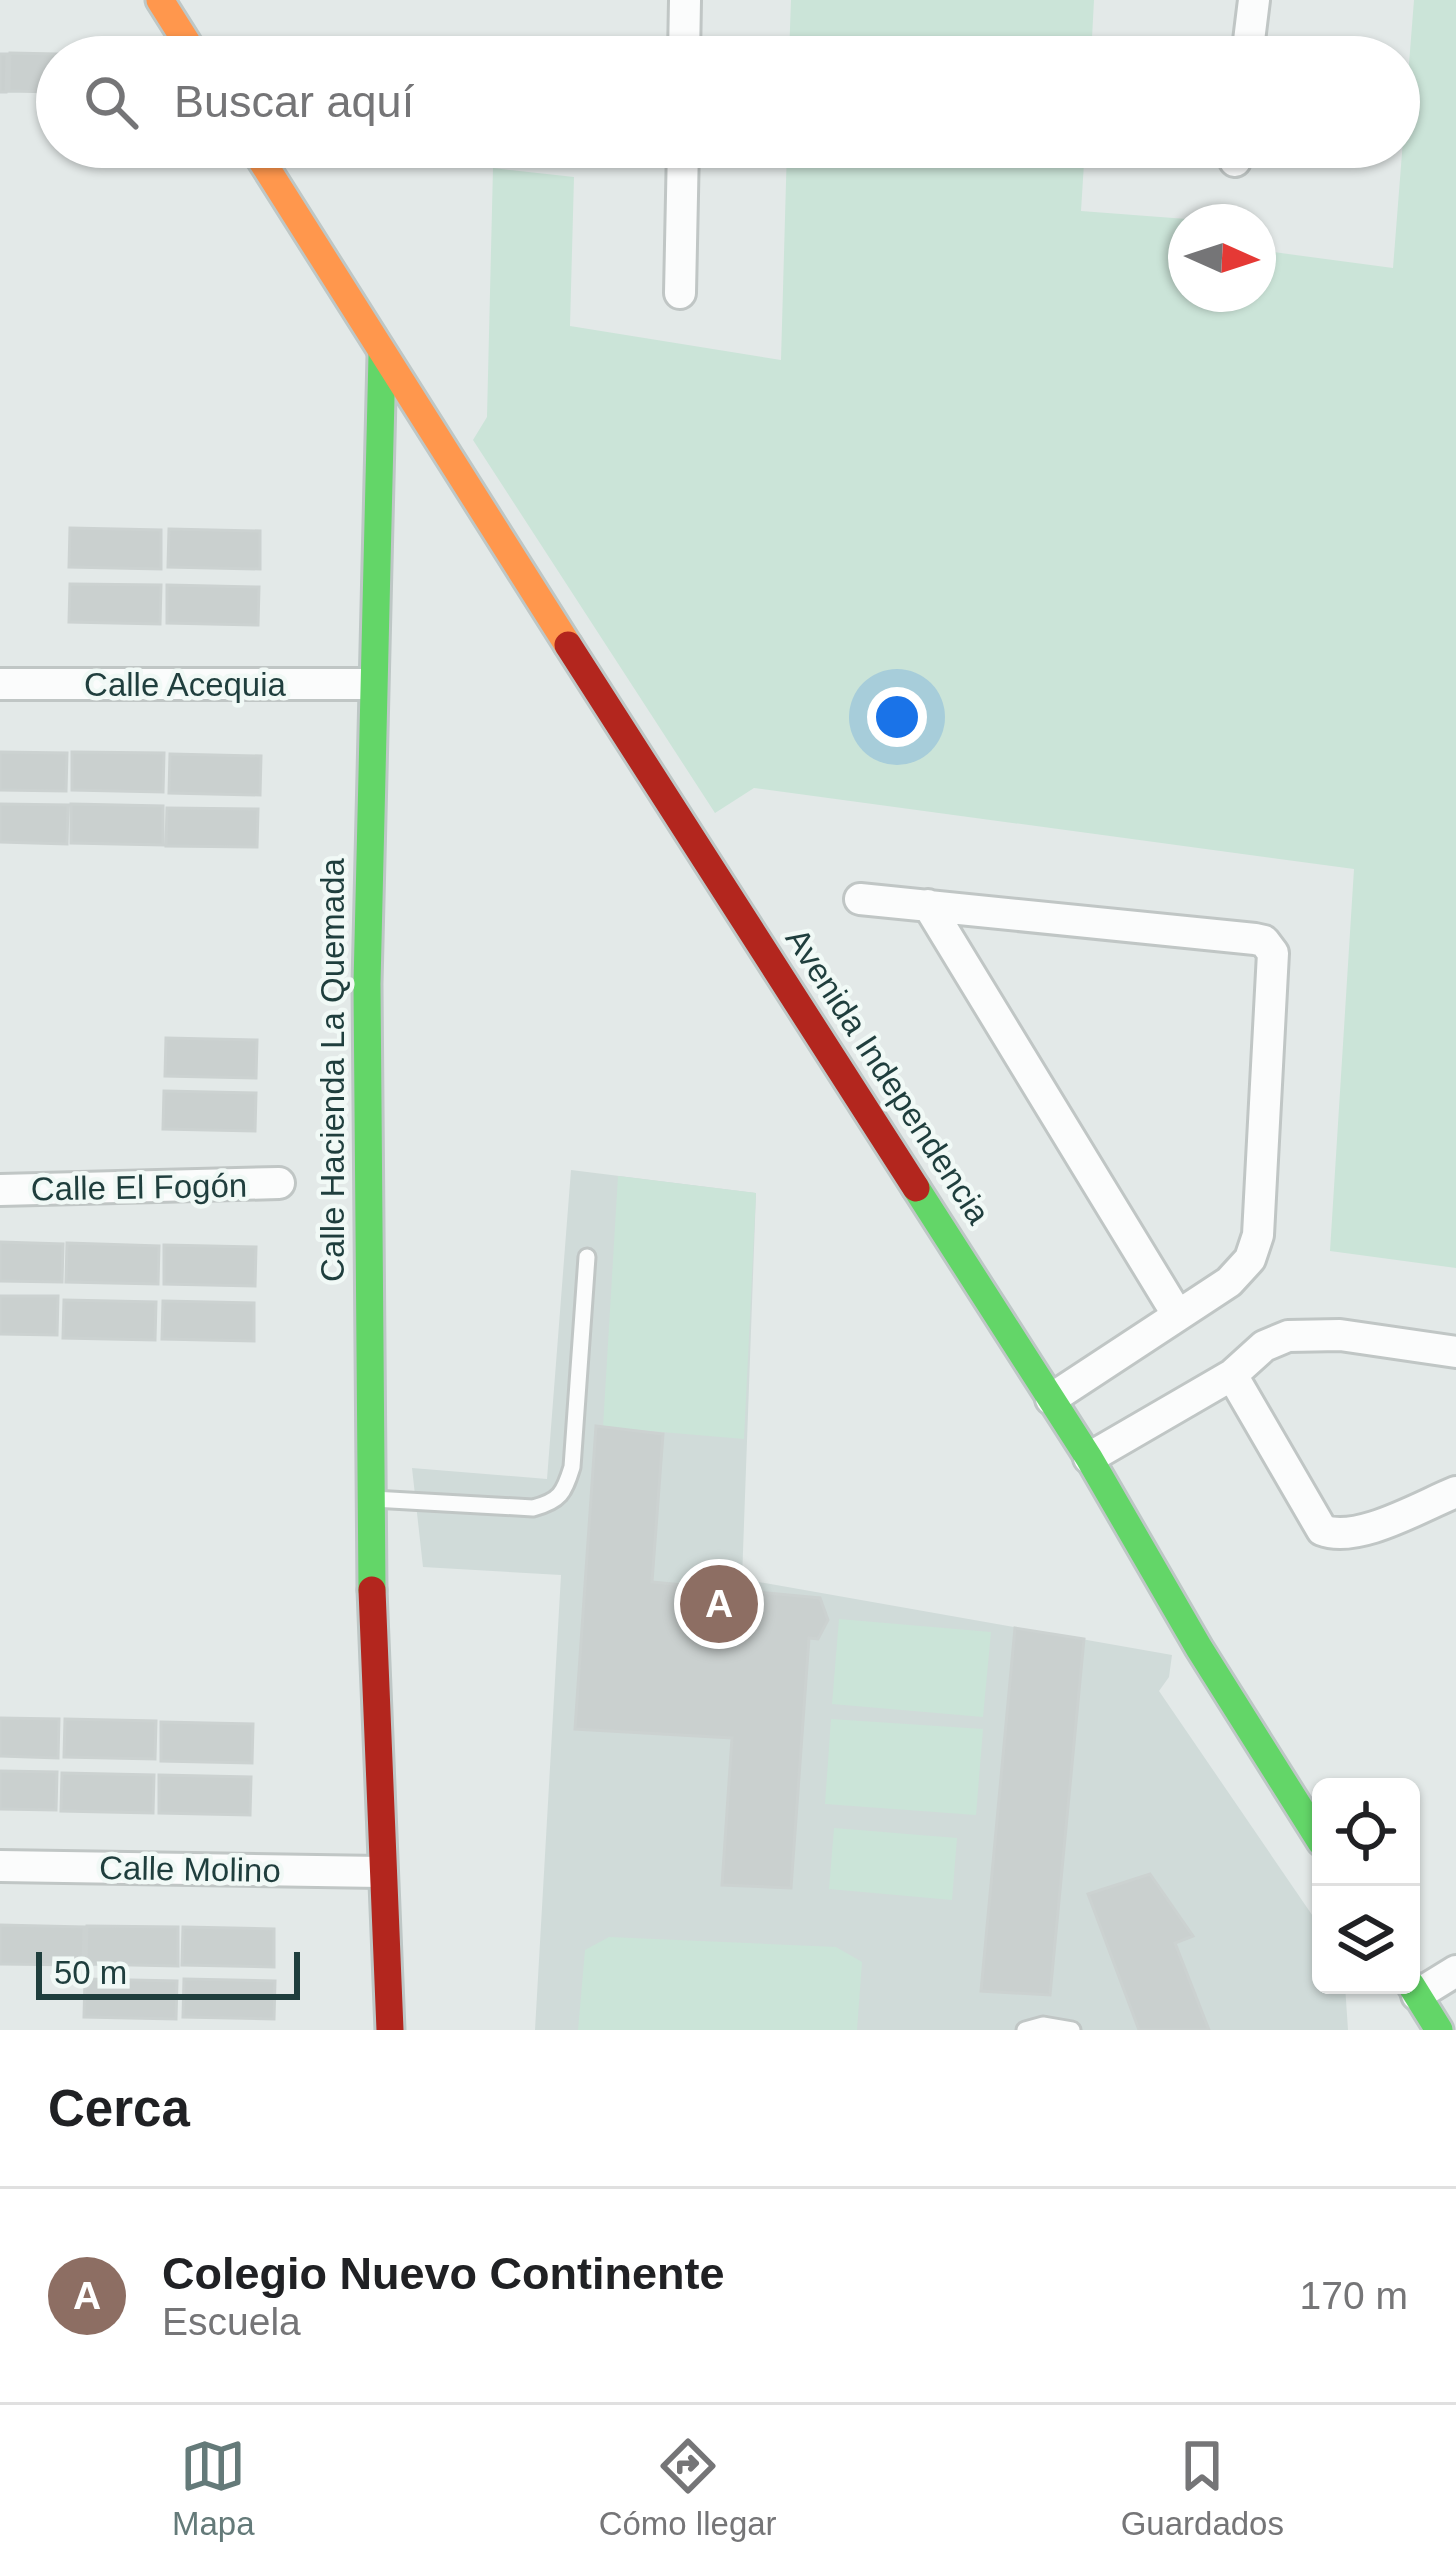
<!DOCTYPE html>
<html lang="es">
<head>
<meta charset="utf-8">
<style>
	body { margin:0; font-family:Arial,sans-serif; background:#f6f6f6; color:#202124 }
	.controls { position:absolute; right:36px; bottom:36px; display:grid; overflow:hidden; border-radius:18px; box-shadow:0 3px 9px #0004 }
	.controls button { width:108px; height:108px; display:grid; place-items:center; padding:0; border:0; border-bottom:3px solid #e0e0e0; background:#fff; color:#202124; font:60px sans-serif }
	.compass { position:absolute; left:1168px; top:204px; width:108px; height:108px; border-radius:50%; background:#fff; box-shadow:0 3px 9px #0004; rotate:93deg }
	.scale { position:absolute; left:36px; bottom:30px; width:264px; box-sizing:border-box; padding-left:12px; border:6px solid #1f3e3d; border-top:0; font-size:33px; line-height:42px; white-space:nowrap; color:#1f3e3d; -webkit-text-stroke:9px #f1f9f6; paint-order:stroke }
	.you { position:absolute; left:897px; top:717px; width:42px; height:42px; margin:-30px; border:9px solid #fff; border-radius:50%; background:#1a73e8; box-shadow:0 0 0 18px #1a73e833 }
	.badge { display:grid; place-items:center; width:78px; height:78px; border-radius:50%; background:#647a79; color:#fff; font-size:39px; font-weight:700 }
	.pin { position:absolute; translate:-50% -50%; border:6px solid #fff; box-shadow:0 3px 12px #0006 }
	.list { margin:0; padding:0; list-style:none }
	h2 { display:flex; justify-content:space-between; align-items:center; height:156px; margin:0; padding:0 48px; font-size:51px }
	h2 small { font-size:39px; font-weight:400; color:#757577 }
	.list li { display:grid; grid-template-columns:78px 1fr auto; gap:36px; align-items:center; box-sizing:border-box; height:216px; padding:0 48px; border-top:3px solid #e0e0e0 }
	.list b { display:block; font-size:45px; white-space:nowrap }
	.list p { margin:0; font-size:39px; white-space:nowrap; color:#757577 }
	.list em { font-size:39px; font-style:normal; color:#757577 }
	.icon { flex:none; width:66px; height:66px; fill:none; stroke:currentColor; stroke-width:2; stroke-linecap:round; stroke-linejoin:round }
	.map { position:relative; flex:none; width:1456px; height:2030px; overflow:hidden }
	.search { position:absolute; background:#fff; box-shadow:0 3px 9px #0004; left:36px; right:36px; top:36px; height:132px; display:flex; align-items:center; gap:30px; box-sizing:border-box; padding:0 42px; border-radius:66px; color:#757577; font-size:45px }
	.sheet { height:372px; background:#fff }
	nav { display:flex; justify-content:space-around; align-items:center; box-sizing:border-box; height:168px; border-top:3px solid #e0e0e0; background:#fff; font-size:33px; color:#757577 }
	nav a { display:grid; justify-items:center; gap:6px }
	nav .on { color:#647a79 }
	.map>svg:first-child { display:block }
	.built { fill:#d0dbd9 }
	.green { fill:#cbe4d8 }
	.building { fill:#cad0cf; stroke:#ccd2d1; stroke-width:3 }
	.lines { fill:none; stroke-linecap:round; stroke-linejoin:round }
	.lane-casing { stroke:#c0c6c5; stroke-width:21 }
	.street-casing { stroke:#c0c6c5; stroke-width:36 }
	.fast-casing { stroke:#bec7c6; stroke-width:33 }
	.slow-casing { stroke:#bec7c6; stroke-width:33 }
	.jam-casing { stroke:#bec7c6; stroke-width:33 }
	.lane { stroke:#fbfcfc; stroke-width:15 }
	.street { stroke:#fbfcfc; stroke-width:30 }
	.fast { stroke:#63d668; stroke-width:27 }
	.slow { stroke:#ff974d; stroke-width:27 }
	.jam { stroke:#b3261e; stroke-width:27 }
	.labels { text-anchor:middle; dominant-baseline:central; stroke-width:9; stroke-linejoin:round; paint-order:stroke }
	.street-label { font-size:33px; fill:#1f3e3d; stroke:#f1f9f6 }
</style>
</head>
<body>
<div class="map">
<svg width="1456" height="2030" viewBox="0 0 1456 2030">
	<rect width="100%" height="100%" fill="#e3e9e8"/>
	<path class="built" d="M571,1170L756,1193L742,1579L1172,1655L1169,1677L1159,1691L1321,1928V1985H1345L1348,2030H535L561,1575L423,1567L412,1468L547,1479Z"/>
	<path class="green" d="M791,0H1094L1091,57H789Z
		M1414,0H1456V1268L1330,1251L1354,869L754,788L715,813L473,440L487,417L493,168L574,177L570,326L781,360L787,147H1085L1081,211L1226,222H1186V294H1258V250L1393,268Z
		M618,1176L756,1193L744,1439L603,1427Z
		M839,1619L991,1632L983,1717L832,1704Z
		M831,1719L983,1729L976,1815L825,1804Z
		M834,1828L957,1838L952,1900L829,1889Z
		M609,1937L836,1947L862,1962L857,2030H578L585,1950Z"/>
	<path class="building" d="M10,53L102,55V57H57V92L9,91Z
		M0,54H7L6,92H0Z
		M70,528L161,530V569L69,567Z
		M169,529L260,531V569L168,567Z
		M70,584L161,585L160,624L69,622Z
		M167,585L259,587L258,625L167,623Z
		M0,752L67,753L66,791L0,790Z
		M72,752L164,753L163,792L72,790Z
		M170,754L261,756L260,795L169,793Z
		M0,804L68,805L67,844L0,842Z
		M71,804L163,806V845L71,843Z
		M167,808L258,809L257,847L166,846Z
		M166,1038L257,1040L256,1078L165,1076Z
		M164,1091L256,1093L255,1131L163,1129Z
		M0,1242L63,1244L62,1282L0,1281Z
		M67,1243L159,1246L158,1284L66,1282Z
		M164,1245L256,1247L255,1286L164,1284Z
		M0,1296H58L57,1335L0,1334Z
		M64,1300L156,1302L155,1340L63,1338Z
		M163,1301L254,1303V1341L162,1339Z
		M596,1426L663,1434L652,1582L820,1598L828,1620L818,1639L809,1638L791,1888L722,1885L732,1738L575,1729Z
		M1015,1628L1084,1639L1050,1995L981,1991Z
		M0,1718L59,1719L58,1758L0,1756Z
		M65,1719L156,1721L155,1759L64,1757Z
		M161,1722L253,1724L252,1763L161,1761Z
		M0,1771L57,1772L56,1810L0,1809Z
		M62,1773L154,1775L153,1813L61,1811Z
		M159,1775L251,1777L250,1815L159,1813Z
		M1150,1874L1193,1936L1175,1943L1209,2030H1139L1088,1894Z
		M0,1925L84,1927L83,1965L0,1964Z
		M87,1926L178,1927V1966L86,1964Z
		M183,1927L274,1929V1967L182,1965Z
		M85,1979L177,1981L176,2019L84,2017Z
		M184,1979L275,1981L274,2019L183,2017Z"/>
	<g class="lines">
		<g class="lane-casing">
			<path id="lane" d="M373,1499L533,1508C560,1501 564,1493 572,1467L587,1257
				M1025,2030L1043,2025L1072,2030"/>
		</g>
		<g class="street-casing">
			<path id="street" d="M684,57L685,0
				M1247,57L1254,0
				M1235,161L1237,147
				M680,293L683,147
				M0,684H371
				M860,899L1255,939L1264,941L1273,953L1258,1235L1250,1259L1229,1282L1051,1399
				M928,905L1177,1314
				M0,1190L279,1183
				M1232,1375L1322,1530C1358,1544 1421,1506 1456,1492
				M1089,1458L1232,1375L1264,1346L1288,1336L1340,1335L1456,1352
				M0,1866L380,1872
				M1417,1995L1456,1971"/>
		</g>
		<g class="fast-casing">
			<path id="fast" d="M916,1188L1089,1458L1199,1648L1321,1842
				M372,1590L367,984L382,355
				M1411,1985L1439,2030"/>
		</g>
		<g class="slow-casing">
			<path id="slow" d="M160,0L196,57
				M253,147L568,645"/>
		</g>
		<g class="jam-casing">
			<path id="jam" d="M568,645L916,1188
				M372,1590L390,2030"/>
		</g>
		<use href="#lane" class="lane"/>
		<use href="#street" class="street"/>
		<use href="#fast" class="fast"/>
		<use href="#slow" class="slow"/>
		<use href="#jam" class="jam"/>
	</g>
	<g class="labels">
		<g class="street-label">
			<text x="185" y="684">Calle Acequia</text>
			<text transform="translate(332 1070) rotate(-90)">Calle Hacienda La Quemada</text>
			<text transform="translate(888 1076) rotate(57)">Avenida Independencia</text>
			<text transform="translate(139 1187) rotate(-1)">Calle El Fogón</text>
			<text transform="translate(190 1869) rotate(1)">Calle Molino</text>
		</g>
	</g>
</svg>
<div class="controls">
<button><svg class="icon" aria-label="locate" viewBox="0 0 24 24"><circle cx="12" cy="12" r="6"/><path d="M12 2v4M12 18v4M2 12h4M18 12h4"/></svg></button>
<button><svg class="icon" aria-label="layers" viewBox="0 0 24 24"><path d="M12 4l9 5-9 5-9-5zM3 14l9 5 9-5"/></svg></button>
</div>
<svg class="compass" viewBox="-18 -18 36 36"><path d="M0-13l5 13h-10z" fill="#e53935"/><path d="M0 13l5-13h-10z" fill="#757577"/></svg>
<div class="scale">50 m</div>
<div class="you"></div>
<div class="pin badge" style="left:719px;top:1604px;background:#8d6e63">A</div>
<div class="search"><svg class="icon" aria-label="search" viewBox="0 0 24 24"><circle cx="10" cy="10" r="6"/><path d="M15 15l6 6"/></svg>Buscar aquí</div>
</div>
<section class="sheet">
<h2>Cerca<small></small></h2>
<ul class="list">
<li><span class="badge" style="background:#8d6e63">A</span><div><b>Colegio Nuevo Continente</b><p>Escuela</p></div><em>170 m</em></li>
</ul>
</section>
<nav>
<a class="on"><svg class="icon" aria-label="map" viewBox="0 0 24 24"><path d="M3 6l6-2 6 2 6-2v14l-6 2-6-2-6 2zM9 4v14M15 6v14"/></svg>Mapa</a>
<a><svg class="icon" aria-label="directions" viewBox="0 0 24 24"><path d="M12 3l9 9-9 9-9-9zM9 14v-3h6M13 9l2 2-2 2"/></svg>Cómo llegar</a>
<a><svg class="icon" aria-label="saved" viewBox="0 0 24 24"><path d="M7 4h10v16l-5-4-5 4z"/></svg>Guardados</a>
</nav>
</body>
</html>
